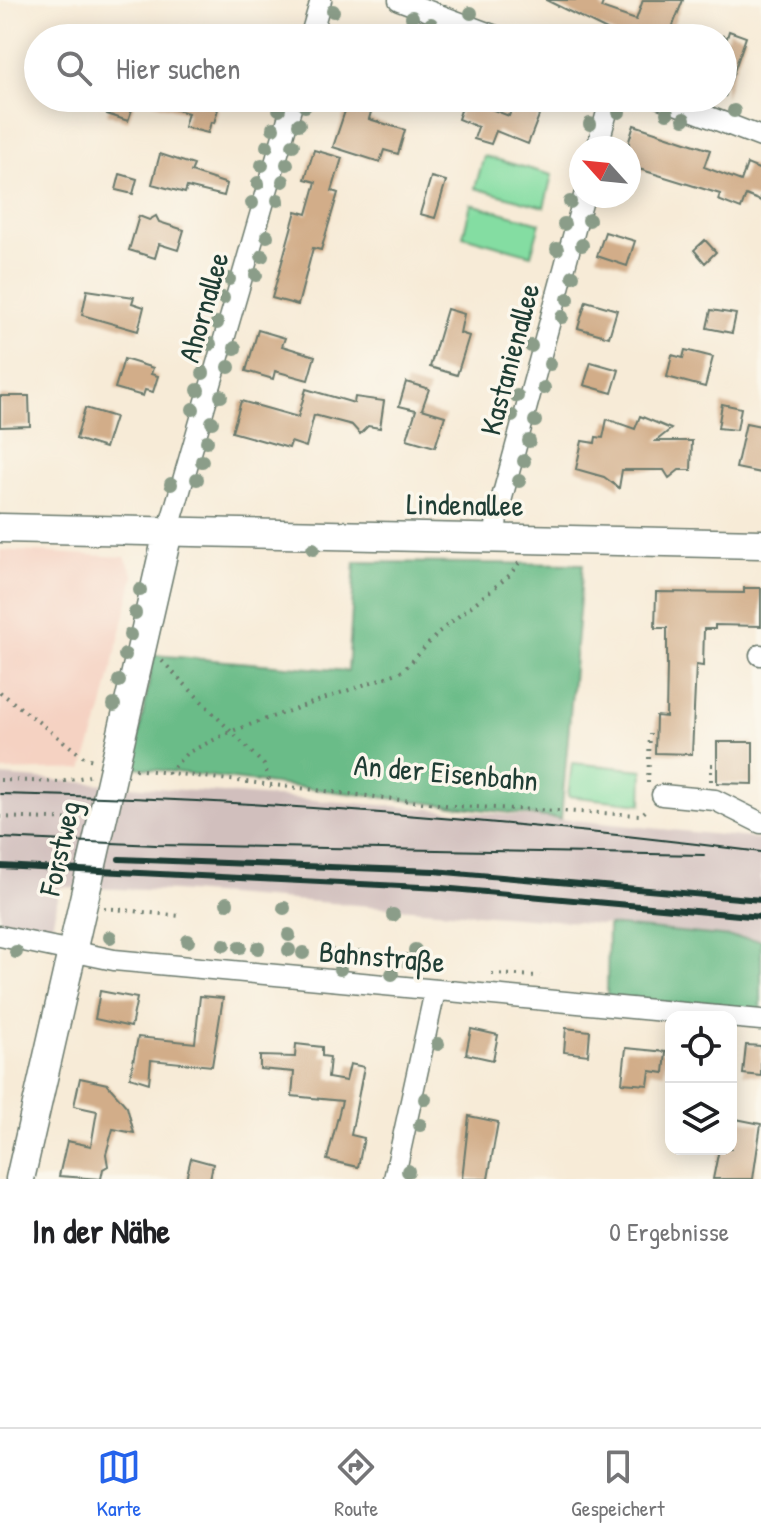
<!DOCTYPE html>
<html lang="de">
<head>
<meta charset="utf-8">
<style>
	body { margin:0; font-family:"Patrick Hand",sans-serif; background:#f2f2f2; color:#202124 }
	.controls { position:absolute; right:24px; bottom:24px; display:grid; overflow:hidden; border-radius:16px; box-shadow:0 4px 20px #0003 }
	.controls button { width:72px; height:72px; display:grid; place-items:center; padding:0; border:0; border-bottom:2px solid #e0e0e0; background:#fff; color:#202124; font:40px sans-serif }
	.compass { position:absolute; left:569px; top:136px; width:72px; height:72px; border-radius:50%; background:#fff; box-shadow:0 4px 20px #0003; rotate:297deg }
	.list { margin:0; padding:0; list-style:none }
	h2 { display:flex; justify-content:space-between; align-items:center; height:104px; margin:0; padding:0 32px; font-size:34px }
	h2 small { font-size:26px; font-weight:400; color:#757577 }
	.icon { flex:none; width:44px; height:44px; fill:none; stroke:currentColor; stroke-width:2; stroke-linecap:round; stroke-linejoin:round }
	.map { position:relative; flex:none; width:761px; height:1179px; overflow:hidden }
	.search { position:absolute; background:#fff; box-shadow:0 4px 20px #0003; left:24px; right:24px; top:24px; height:88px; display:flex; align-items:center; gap:20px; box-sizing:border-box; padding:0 28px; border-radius:44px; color:#757577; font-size:30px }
	.sheet { height:248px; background:#fff }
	nav { display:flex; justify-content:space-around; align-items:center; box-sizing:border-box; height:112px; border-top:2px solid #e0e0e0; background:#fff; font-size:22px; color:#757577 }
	nav a { display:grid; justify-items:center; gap:4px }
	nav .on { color:#2563eb }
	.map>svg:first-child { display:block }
	.built { fill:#f5d2c2 }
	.industrial { fill:#d1bfbd }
	.green { fill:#84dda2; stroke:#528d6b; stroke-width:2 }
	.forest { fill:#6bbc88; stroke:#457c5e; stroke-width:2 }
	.building { fill:#d2ad89 }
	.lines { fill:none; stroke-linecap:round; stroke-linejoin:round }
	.street-casing { stroke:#6b7a6d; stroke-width:23 }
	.secondary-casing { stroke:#6b7a6d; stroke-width:31 }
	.path { stroke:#6b7a6d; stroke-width:4; stroke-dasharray:2 6; stroke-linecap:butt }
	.street { stroke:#fff; stroke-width:20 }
	.secondary { stroke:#fff; stroke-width:28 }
	.tram { stroke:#1f3d34; stroke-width:2 }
	.rail { stroke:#1f3d34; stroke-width:6 }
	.tree { fill:#8b9d89 }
	.labels { text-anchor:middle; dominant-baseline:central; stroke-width:7; stroke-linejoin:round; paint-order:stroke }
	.street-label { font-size:30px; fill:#1f3d34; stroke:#fbf7ec }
</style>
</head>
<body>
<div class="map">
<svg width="761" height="1179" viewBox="0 0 761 1179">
	<rect width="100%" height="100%" fill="#fbf7ec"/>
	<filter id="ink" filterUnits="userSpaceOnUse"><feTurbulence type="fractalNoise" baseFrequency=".0125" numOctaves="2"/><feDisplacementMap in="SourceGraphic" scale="16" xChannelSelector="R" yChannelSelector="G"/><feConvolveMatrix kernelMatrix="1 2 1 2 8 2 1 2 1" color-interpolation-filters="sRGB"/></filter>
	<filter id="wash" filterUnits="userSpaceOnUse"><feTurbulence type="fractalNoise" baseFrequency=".006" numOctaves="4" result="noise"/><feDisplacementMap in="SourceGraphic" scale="32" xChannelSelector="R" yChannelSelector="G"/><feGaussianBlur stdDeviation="1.8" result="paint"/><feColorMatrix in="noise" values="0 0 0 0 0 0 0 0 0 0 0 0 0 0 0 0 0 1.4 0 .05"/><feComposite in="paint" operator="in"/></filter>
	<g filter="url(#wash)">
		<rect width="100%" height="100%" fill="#f7ebd7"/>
		<path class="built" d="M0,550L125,557L134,576L103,707L83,769L0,771Z"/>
		<path class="industrial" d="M0,776L561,819L761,839V940L567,921L173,891L60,887L50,935L0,927Z"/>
		<path class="green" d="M484,156L552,175L544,207L475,188Z
			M471,204L540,223L531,255L463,236Z
			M572,763L643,770L642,804L568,796Z"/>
		<path class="forest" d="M355,562L583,564L561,819L133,767L154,655L348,671Z
			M608,925L761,940V1011L607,998Z"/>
		<g id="blocks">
			<path class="building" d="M546,0H604L601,8L636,20L643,0H683L668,38H623Z
				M729,31L746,37L725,97L723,36L727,38Z
				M112,98L134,104L128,121L107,114Z
				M153,98H214L211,107L218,109L214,123L211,122L208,133L184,127L188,113L153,103Z
				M315,98H375L369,119L405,130L398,154L384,150L380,162L333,147L345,111L314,102Z
				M465,99L509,116L514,103L540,113L528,144L496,131L491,144L474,139L478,127L458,119Z
				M634,125L710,150L704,167L741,181L747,164L761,170V201L746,195L741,209L718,200L720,194L629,166V141Z
				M314,150L342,158L332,191L338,193L321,250L313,248L298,305L272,298L296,211L307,214L316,182L305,179Z
				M160,154L194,165L191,172L227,184L224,196L187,187L185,193L152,184Z
				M120,174L137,179L133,194L116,190Z
				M431,177L446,181L435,218L420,214Z
				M139,216L149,220L156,216L159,222L184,230L178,250L159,244L155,258L129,250Z
				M605,232L635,241L627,266L597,256Z
				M705,240L716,252L705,263L694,250Z
				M87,290L134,297L132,303L144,307L138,331L82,315Z
				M586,301L617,310L609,337L578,328Z
				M447,309L464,314L460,333L469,336L457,375L430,367Z
				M711,310L736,314L732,333L707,328Z
				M258,330L285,338L282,346L315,356L308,380L275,371L273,379L246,371Z
				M685,350L713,357L705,387L667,377L672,355L683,358Z
				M124,359L153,368L151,374L158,376L153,392L145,390L143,396L115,388Z
				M591,362L619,370L612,393L584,385Z
				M406,382L429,389L422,409L445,416L435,447L407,439L416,410L399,406Z
				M306,389L354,403L355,397L384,401L380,428L368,426L360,434L352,425L314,415L306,447L291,442L289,448L232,432L241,401L298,417Z
				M0,396H29L30,426L0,427Z
				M722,404L741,408L737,430L718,428Z
				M85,408L115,417L105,448L76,439Z
				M640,416L671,429L656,441H692L691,470H679L669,478L664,470H622L619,488L604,477L576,469L582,441L595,443L596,437L603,438L607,419L635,429Z
				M746,423L761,426V473L736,468Z
				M744,588H761V626L715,625V629H704L703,666L696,665L692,754L655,753L656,716L666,717L667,665V628H655L656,592L744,593Z
				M717,742H753V784L717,783Z
				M100,991L137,998L131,1027L95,1019Z
				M200,996L223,998L212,1066L151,1060L149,1083L130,1077L138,1037L195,1043Z
				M566,1028L590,1031L588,1055L564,1052Z
				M471,1029L498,1035L493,1060L466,1054Z
				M296,1044L322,1047V1056L330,1057L328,1078L346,1081L350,1064L364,1067L351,1135L364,1138L358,1167L327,1160L342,1101L292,1096L294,1072L260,1069V1056L295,1057Z
				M746,1045L761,1046V1076L743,1074Z
				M626,1048L666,1052L664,1073L650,1071L648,1085L622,1083Z
				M80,1078L107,1084L127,1107L134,1133L113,1129L106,1154L108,1166L103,1169L101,1179L59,1176L67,1141L91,1146L97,1111L74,1106Z
				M469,1116L498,1122L488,1179H462Z
				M731,1118L761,1124L753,1179H713L719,1149H731Z
				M191,1158L213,1164L210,1179H186Z"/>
		</g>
	</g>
	<g filter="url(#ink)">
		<use href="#blocks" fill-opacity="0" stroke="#6b7a6d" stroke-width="2"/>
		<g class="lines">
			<g class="street-casing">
				<path id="street" d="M399,0L501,38
					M310,38L321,0
					M660,98L761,137
					M597,148L611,98
					M168,532L294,98
					M495,539L497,516L584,196
					M760,655H761
					M662,795L715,800L761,823
					M0,936L114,960L761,1020
					M394,1179L435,991"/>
			</g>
			<g class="secondary-casing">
				<path id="secondary" d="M0,528L761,544
					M20,1179L168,532"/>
			</g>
			<path class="path" d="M162,661L264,765L271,787
				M0,692L85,758L94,760
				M135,769L454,806L641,815L649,808
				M168,773L187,753L232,731L403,671L440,631L510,575L519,563
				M0,780L60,782L89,776
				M711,781V765H715
				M648,783L650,734
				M0,817L77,820
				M104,908L181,916
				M492,974L540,976"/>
			<use href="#street" class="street"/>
			<use href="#secondary" class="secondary"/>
			<path class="tram" d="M0,794C255,799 508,820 761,852
				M0,838L156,845L704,855"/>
			<path class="rail" d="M119,859L434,871L761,900
				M0,866L441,888L761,917"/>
		</g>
		<g class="tree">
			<circle cx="333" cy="11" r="7"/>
			<circle cx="471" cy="13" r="7"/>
			<circle cx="412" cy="17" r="7"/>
			<circle cx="431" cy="24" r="7"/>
			<circle cx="305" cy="106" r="7"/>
			<circle cx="279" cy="109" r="7"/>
			<circle cx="734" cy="111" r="7"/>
			<circle cx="619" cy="112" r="7"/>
			<circle cx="667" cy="113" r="7"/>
			<circle cx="684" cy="119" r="7"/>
			<circle cx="299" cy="124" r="7"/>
			<circle cx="590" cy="124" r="7"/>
			<circle cx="273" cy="128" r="7"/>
			<circle cx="293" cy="145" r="7"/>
			<circle cx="267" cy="146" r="7"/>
			<circle cx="287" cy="164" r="7"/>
			<circle cx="262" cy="165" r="7"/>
			<circle cx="283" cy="181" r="7"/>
			<circle cx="258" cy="183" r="7"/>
			<circle cx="278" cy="200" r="7"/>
			<circle cx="570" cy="202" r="7"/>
			<circle cx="252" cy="203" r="7"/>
			<circle cx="589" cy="220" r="7"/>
			<circle cx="564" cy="224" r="7"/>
			<circle cx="267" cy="236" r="7"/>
			<circle cx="582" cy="245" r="7"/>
			<circle cx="557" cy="249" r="7"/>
			<circle cx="262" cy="256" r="7"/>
			<circle cx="256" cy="275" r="7"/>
			<circle cx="573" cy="276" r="7"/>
			<circle cx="229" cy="279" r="7"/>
			<circle cx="223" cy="298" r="7"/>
			<circle cx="568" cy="299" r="7"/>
			<circle cx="562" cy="317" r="7"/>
			<circle cx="217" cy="323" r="7"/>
			<circle cx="210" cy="344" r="7"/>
			<circle cx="531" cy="346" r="7"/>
			<circle cx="235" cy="348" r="7"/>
			<circle cx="550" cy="364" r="7"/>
			<circle cx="229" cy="367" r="7"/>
			<circle cx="203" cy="373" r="7"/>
			<circle cx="544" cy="388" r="7"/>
			<circle cx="198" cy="390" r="7"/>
			<circle cx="221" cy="396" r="7"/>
			<circle cx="517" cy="396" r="7"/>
			<circle cx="193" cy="409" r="7"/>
			<circle cx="512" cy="416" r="7"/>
			<circle cx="535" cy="421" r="7"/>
			<circle cx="212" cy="422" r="7"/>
			<circle cx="207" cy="441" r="7"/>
			<circle cx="529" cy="441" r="7"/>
			<circle cx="202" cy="461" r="7"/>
			<circle cx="524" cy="461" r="7"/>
			<circle cx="197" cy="479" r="7"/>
			<circle cx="519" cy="481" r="7"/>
			<circle cx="171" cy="484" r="7"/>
			<circle cx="485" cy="511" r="7"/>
			<circle cx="313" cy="549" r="7"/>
			<circle cx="140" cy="590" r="7"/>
			<circle cx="135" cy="613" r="7"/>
			<circle cx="130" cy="635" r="7"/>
			<circle cx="125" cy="655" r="7"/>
			<circle cx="119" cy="681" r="7"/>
			<circle cx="114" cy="705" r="7"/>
			<circle cx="227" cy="903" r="7"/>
			<circle cx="284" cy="908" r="7"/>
			<circle cx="393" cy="915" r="7"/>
			<circle cx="289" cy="935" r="7"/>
			<circle cx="110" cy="937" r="7"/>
			<circle cx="188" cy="941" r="7"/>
			<circle cx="224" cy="945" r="7"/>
			<circle cx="240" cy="947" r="7"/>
			<circle cx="258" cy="948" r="7"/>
			<circle cx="289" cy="950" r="7"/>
			<circle cx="415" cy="950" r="7"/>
			<circle cx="16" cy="952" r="7"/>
			<circle cx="303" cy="953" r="7"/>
			<circle cx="328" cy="953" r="7"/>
			<circle cx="360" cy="956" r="7"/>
			<circle cx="381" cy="958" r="7"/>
			<circle cx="404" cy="960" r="7"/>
			<circle cx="340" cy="969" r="7"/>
			<circle cx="392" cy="974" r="7"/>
			<circle cx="438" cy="1044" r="7"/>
			<circle cx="425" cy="1099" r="7"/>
			<circle cx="420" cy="1125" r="7"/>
			<circle cx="408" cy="1171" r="7"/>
		</g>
	</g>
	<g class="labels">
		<g class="street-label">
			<text transform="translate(203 307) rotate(-74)">Ahornallee</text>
			<text transform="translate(509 359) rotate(-75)">Kastanienallee</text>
			<text transform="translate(465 504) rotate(1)">Lindenallee</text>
			<text transform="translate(446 772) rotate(5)">An der Eisenbahn</text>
			<text transform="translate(59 848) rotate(-77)">Forstweg</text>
			<text transform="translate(382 956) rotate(5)">Bahnstraße</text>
		</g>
	</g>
</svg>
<div class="controls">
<button><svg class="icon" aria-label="locate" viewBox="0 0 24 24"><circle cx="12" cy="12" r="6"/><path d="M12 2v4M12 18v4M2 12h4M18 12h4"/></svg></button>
<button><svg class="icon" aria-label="layers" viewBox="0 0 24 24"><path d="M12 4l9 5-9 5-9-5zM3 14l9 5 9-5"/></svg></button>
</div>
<svg class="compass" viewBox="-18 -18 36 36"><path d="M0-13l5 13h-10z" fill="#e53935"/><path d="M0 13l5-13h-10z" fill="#757577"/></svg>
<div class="search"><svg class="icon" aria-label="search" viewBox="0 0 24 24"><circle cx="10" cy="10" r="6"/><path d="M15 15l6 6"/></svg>Hier suchen</div>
</div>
<section class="sheet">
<h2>In der Nähe<small>0 Ergebnisse</small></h2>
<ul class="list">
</ul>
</section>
<nav>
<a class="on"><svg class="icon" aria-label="map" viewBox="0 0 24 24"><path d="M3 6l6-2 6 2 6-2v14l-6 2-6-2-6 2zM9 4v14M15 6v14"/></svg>Karte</a>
<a><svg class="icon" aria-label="directions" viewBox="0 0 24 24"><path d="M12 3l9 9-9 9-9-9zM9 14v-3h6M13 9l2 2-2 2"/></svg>Route</a>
<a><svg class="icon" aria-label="saved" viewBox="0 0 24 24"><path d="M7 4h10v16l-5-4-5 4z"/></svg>Gespeichert</a>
</nav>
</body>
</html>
